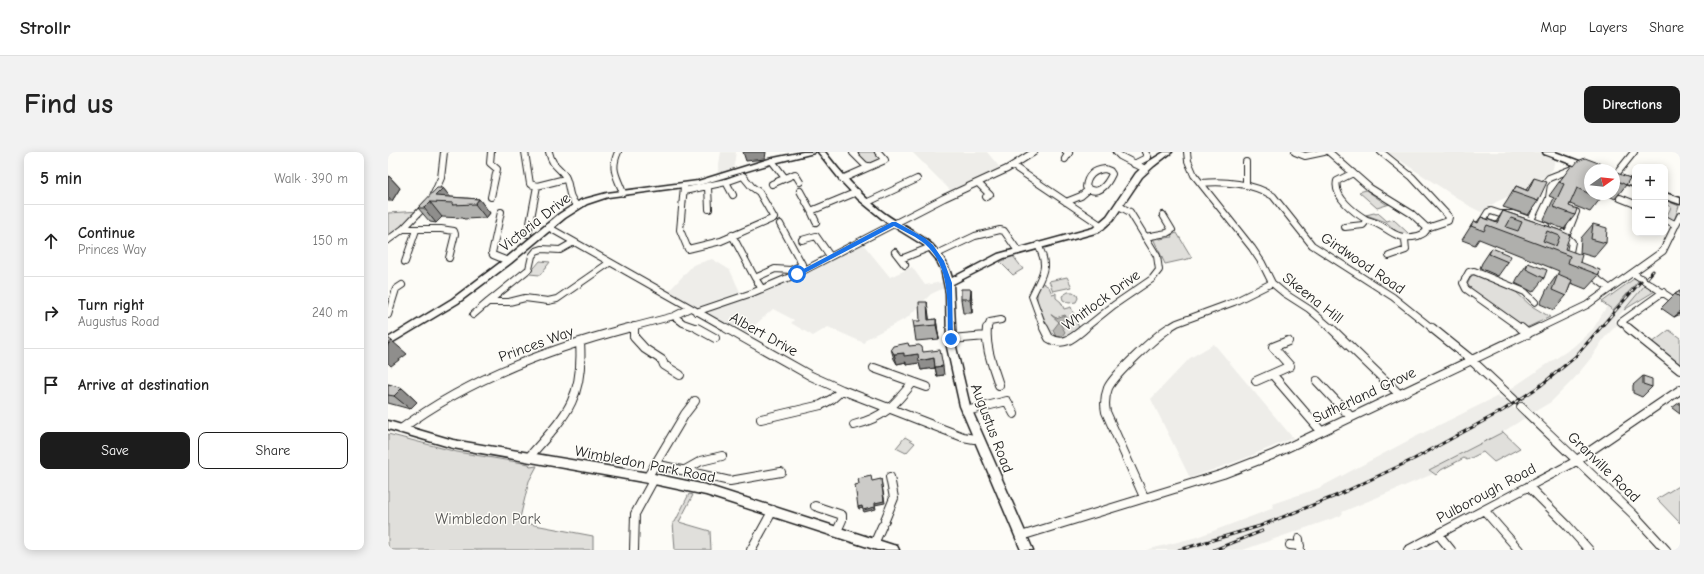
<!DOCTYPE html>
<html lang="en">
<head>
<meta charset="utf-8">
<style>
	body { margin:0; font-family:"Comic Neue",sans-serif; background:#f2f2f2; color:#222 }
	.controls { position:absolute; right:12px; top:12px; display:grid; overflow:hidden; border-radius:8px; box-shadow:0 2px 10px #0003 }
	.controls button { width:36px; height:36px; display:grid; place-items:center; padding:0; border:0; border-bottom:1px solid #e0e0e0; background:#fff; color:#222; font:20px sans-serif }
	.compass { position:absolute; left:1196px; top:12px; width:36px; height:36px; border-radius:50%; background:#fff; box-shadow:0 2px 10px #0003; rotate:75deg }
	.stop { position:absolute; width:12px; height:12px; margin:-9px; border:3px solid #1a73e8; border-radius:50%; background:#fff }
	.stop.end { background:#1a73e8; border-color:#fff; box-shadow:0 1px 4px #0008 }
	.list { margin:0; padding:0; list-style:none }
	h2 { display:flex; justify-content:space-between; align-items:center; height:52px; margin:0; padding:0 16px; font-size:17px }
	h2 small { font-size:13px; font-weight:400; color:#767676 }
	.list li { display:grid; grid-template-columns:26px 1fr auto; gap:12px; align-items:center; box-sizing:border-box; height:72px; padding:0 16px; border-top:1px solid #e0e0e0 }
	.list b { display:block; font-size:15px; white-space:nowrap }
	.list p { margin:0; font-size:13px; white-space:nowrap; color:#767676 }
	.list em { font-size:13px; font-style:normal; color:#767676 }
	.actions { display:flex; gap:8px; padding:12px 16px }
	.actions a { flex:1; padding:9px 0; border:1px solid #1c1c1c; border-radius:8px; text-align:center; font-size:14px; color:#1c1c1c }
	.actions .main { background:#1c1c1c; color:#fff }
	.icon { flex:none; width:22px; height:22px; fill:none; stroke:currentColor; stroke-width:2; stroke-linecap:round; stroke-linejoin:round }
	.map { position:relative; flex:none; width:1292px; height:398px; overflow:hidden; border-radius:8px }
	header { display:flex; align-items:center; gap:24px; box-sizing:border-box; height:56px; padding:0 20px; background:#fff; border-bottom:1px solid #e0e0e0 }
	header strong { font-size:19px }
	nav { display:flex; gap:22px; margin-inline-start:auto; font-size:14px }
	.intro { display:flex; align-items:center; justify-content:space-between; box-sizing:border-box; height:96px; padding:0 24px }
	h1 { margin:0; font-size:28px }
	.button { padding:10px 18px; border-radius:8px; background:#1c1c1c; color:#fff; font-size:14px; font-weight:700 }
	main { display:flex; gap:24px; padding:0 24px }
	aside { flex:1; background:#fff; border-radius:8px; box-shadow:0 2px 10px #0003 }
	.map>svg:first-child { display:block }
	.built { fill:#eeede9 }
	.green { fill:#e0dfdb; stroke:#7e7e7c }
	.water { fill:#b7b6b2; stroke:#797876 }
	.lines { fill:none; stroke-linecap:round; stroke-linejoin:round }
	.minor-far1-casing { stroke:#1c1c1c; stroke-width:8 }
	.minor-casing { stroke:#1c1c1c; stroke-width:10 }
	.tertiary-casing { stroke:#1c1c1c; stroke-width:3 }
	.trunk-casing { stroke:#1c1c1c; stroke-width:3 }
	.minor-far1 { stroke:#fdfcf7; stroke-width:6 }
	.minor { stroke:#fdfcf7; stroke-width:8 }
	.tertiary { fill:#fdfcf7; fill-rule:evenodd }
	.trunk { fill:#fdfcf7; fill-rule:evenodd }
	.rail-casing { stroke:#1c1c1c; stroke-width:3 }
	.rail { stroke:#fdfcf7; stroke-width:1.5; stroke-dasharray:4; stroke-linecap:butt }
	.wall { fill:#afafac; stroke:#1c1c1c }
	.shaded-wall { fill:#8f8e8c; stroke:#1c1c1c }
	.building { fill:#cccbc8; stroke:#1c1c1c; fill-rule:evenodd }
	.route { fill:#1a73e8 }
	.labels { text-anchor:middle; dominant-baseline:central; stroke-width:3; stroke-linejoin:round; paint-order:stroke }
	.street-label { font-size:15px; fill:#1c1c1c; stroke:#fdfcf7 }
	.park-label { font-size:15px; fill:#575655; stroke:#fdfcf7 }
</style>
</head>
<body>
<header>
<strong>Strollr</strong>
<nav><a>Map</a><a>Layers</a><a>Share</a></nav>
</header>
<div class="intro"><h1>Find us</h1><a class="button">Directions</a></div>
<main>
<aside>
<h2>5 min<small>Walk · 390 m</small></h2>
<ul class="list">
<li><svg class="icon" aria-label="ahead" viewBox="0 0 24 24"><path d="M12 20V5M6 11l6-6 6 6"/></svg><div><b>Continue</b><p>Princes Way</p></div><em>150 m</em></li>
<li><svg class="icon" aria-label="right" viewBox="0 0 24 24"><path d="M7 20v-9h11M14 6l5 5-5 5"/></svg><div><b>Turn right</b><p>Augustus Road</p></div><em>240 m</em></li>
<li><svg class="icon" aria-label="arrive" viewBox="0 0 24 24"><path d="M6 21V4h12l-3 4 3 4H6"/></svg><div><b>Arrive at destination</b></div></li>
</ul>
<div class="actions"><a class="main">Save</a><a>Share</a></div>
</aside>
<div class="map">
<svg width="1292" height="398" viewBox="0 0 1292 398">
	<rect width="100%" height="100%" fill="#fdfcf7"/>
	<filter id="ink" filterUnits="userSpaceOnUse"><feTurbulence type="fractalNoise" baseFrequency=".025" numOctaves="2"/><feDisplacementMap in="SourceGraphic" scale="8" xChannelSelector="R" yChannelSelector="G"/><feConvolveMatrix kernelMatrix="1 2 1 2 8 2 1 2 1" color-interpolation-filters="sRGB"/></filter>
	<g filter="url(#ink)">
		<path class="built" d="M333,0H348L345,19L329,24Z
			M524,0H599L613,17L563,39Z
			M999,0H1152L1167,6L1165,17L1160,22L1133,39L1108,50L1093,60L1083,55Z
			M475,92L502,125L524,115L537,133L555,130L556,136L543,142L519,166L478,187L476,191L440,175L425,184L403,171L406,168L385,157L357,182L322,162V159L390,135L417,123Z
			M324,107L342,118L352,140L309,155L281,139L305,113Z
			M1251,128L1257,133L1227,169L1230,172L1217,185L1203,206L1185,228L1163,250L1146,260L1121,238L1185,195L1205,177L1219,154L1225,157Z
			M826,192L905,286L855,307L802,326L763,247L802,206Z
			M1110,244L1112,247L1115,246L1137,266L1110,283L1041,318L1045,322L954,360L955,361L952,364L855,398H758L809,385L886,356L884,352L931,336L1025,286Z"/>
		<path class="green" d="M471,0H486L492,7L479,12L469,1Z
			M978,38L998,52H1002L989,56L971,40Z
			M1277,48L1291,54L1286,69L1278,66L1283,55L1277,52Z
			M32,59L19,72L0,86V61Z
			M986,61L988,62L990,61L999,69L1005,67L1020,81L1017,82L1020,85L1010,81L998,70L978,63Z
			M789,81L804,106L777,112L765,86L771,85L772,87L784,85L783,83Z
			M625,104L635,117L625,123L612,110Z
			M152,109L162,110L152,123L141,122Z
			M1084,123H1088L1127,139L1142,153L1162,165L1138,176L1081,137L1079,133Z
			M679,125L684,135L665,139L661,129Z
			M1247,126L1251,128L1225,158L1214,150Z
			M653,130L661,135L664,142L668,141V146L673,150L676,157L683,155L691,176L678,185L670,187L663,183L649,149V138Z
			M1257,133L1267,139L1236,158Z
			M680,140H685L689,143L690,146L688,150L681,151L675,148L674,144Z
			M1281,178L1292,186V214L1264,191Z
			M1115,280L1132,296L1106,310L1095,300L1079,308L1076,306L1053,318L1048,323L1041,318Z
			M0,282L69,300L141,312L142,315L149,314L141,329L131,370L205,384V398H0Z
			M517,285L527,291L518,301L508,296Z
			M1292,333V371L1269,347Z
			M301,342L305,343L291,370L322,379L323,398H287L285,370H287Z"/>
		<path class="water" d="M662,162L668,166L677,163L678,164V167L673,170V173L677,180L674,184L668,185L665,178L671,170Z"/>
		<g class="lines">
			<g class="minor-far1-casing">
				<path id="minor-far1" d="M103,0L102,11L109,17L103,45
					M137,0L142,32L149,34L177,27
					M161,0C165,16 170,13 177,24C183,35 178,42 189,54
					M230,0C222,18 229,24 235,41
					M467,0L465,1L477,13L480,14
					M728,0L732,4L757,17
					M799,0L800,9L806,23L864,96L874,111L884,131L896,141L921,157L944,177
					M907,0L917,4L936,0
					M941,0L982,36L1024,62L1039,76L1060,69L1061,65L1024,25L993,0
					M677,7L681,1L678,0
					M384,9L397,26
					M858,10V32
					M746,12L760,5L757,0
					M625,14L714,74
					M717,17L722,19L724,22C719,33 710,45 698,35C699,24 706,18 717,17Z
					M1226,25L1246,0
					M454,27L497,8L490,0
					M590,31L602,43L598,45
					M813,31C836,29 865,31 885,44L924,93L1005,145L1045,177
					M384,32L407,22L412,30
					M296,34L292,78L300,97L333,89L386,66L371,40L364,35L355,24L338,30L345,43
					M320,35L321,57
					M296,39L338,30
					M412,39L423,59L469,40
					M45,44L53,26L56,0
					M1232,46L1247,52
					M480,50L529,27
					M678,50L693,44L700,38
					M423,59L428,70
					M113,60L104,101L105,103L120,109
					M1277,67L1288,73
					M979,68C1001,73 1004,90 1030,84C1035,82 1038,81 1039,76
					M1143,68L1154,45L1156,32L1161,26L1184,17
					M392,72L416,116
					M1092,73L1100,60L1103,59L1112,62H1125L1158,74
					M160,75L340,177
					M957,75L975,73L979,68C967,61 945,45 949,29L965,21
					M15,77H53L66,79L67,82L61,106
					M1175,81L1184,90L1182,100L1186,107
					M140,82L149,34
					M1176,82L1180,80L1188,60
					M344,83L367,126
					M757,85L779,81L784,78L775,63
					M0,88L15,77L39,52
					M414,88L428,84L442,104
					M186,90L172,98L154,97L148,99L144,104L141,117L100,150H121L137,146L160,149L169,147L221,111
					M650,93C662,116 654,122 644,144L656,177
					M507,100L517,113
					M549,102L587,84L612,78L616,79L630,99
					M1001,104L1018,98L1017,87
					M513,107L543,95
					M17,110L28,78
					M1201,121L1222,137
					M1245,121L1292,152
					M374,137L367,126L387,117L403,118L414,113
					M308,160L364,141L409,122L556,46L619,17L646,0
					M0,163L8,137L14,133
					M85,163L100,150
					M286,164L295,171L312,177
					M246,174V177
					M236,177L286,164L302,156
					M599,177L602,170L613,168
					M696,177L726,153L764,127L771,118L769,104L742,60L731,54
					M779,177L789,171L846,150L884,131
					M1134,177L1078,137L1075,131L1081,120L1086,119L1137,140L1147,150
					M1149,177L1199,153L1275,99L1292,64
					M1242,177L1233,170L1275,140"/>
			</g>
			<g class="minor-casing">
				<path id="minor" d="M246,176V185L257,197L274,208L276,213L292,223
					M309,176L327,186
					M338,176L423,224L454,238L575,285L586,287L590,286
					M599,176C597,196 605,214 611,233
					M656,176L661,186C676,195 685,186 697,176
					M943,176L1011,242
					M1044,176L1080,205L1126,248
					M1133,176L1140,182
					M1240,176L1292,218
					M563,187L598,184
					M900,189L885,195L902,214L884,222L933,279
					M868,229L884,222
					M929,229L963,265
					M525,230L539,235
					M1133,255L1245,362L1278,398
					M578,259L619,249L626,262
					M373,267L433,253L444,247L454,238
					M466,273C495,266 507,253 525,230L486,216
					M13,277C80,227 160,197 240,176
					M141,305C177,264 196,248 192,190
					M267,312L342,329L393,320
					M297,318L313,309L334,304
					M259,326L297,262L307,249
					M1141,335L1178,372L1201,398
					M756,345L718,260C716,251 717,244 720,236C726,223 768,184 781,176
					M427,354L454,363V368L449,379
					M1096,358L1131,398
					M497,368L506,346L502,325
					M1050,382L1063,398
					M633,384L835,322L884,303L1151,176
					M911,387L912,398
					M486,392L494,374
					M902,393L912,394
					M246,398L247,362L266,327
					M363,398L385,358
					M1020,398L1183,312L1292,238"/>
			</g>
			<g class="tertiary-casing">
				<path id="tertiary" d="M415,0H427L426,1L386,11L311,33L220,45L199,52L177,66L123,111L70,151L0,193V186L64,147L117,107L171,62L193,48L219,41L310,29L381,7Z
					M430,0H437C453,21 471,41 492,58C521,81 553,85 564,126L610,102L705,76L719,64L748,21L760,10L776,0H784L766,14L754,25L725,68L711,80L616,106L565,132L568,195L582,254L645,398H633L572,254L559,195L558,141L553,117L548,107L537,94L498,70L470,47L453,29Z
					M0,269L65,288L266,322L318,333L505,393L509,394L511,398H489L318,343L266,332L65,296L0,277Z"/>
			</g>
			<g class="trunk-casing">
				<path id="trunk" d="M1155,0H1167L1210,16L1211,18L1202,19L1156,2Z
					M1226,22L1247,29V35L1226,28Z
					M1277,41L1292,46V52L1277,47Z"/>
			</g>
			<use href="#minor-far1" class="minor-far1"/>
			<use href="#minor" class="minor"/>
			<use href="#tertiary" class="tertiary"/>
			<use href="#trunk" class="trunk"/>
			<g class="rail-casing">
				<path id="rail" d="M1259,126L1265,119
					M791,398L872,374L950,343L1026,307L1114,259L1152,234L1187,205L1253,129
					M826,398L874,379"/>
			</g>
			<use href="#rail" class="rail"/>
		</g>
		<path class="wall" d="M1186,14L1202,18V42H1216L1202,60L1182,52L1181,54L1187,63L1176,77L1155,69L1166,46L1161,44L1171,30Z
			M1226,20L1238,33L1227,47L1217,42H1226Z
			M0,23L12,36L4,49H0Z
			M1146,26L1150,49L1140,63L1115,55L1119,49L1128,34L1138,38Z
			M55,36L62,45L91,47L102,61L98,66L76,67L75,66L54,65L48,71L42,70L30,56Z
			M1115,59L1171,78L1177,97L1192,110L1211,123L1198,137L1183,131L1178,144L1166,158L1152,152L1159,137L1169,123L1171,119L1091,87L1087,93L1074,88L1086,69L1089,70L1093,65L1108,70Z
			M1205,72L1218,91L1206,105L1192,101L1193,86Z
			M1104,96L1120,110L1110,124L1092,116L1094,111Z
			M1140,111L1156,126L1145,140L1127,131L1130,125Z
			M583,137L584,151V161H575L573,147Z
			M1292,139V162L1286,165L1273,156L1287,142Z
			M539,150L541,168L548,167L551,187L528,189L526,175L532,169Z
			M521,194L535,200L556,223L549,224L547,216L533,218L531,211L518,213V210L509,212L506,207L503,197Z
			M1255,224L1264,235L1254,245L1245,241V233Z
			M0,232L14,236L29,250L22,257L0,251Z
			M1292,250V262L1284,256Z"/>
		<path class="shaded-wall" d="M355,0H378L377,7L358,9Z
			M0,23L12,36L4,49L0,44Z
			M55,36L67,51L47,44Z
			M91,47L102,61L98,66L87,52Z
			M42,50L54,65L48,71L36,56Z
			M583,137L584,151V161L582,147Z
			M539,150L541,164L542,174L540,168Z
			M1292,160V162L1286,165Z
			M548,167L550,181L551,187L548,173Z
			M4,189L19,202L3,214L0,211V192Z
			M516,201L523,203L530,202L537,208L546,206L547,216L533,218L531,211L518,213V210L509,212L506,202Z
			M555,214L556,223L549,224L547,215Z
			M14,236L29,250L22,257L6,244Z
			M493,327L497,351L487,353L488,357L476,360L475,358Z
			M474,354L475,356L471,357L470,355Z"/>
		<path class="building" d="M1197,6L1213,12L1211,14L1222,18H1202V42L1189,36L1181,54L1189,57L1187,63L1165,55L1176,32L1171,30L1184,13L1186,14L1190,9Z
			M1226,20L1242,26L1238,33L1226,27Z
			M1146,26L1159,30L1150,49L1125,40L1128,34L1140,39Z
			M49,36H55L47,44L91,47L87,52L64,53L66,51L42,50L36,56H30Z
			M1203,42H1216L1213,46Z
			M1115,59L1171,78L1182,83L1177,97L1194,103L1192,110L1212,118L1211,123L1180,111L1182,104L1099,73L1096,79L1083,74L1086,69L1090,71L1093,65L1109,71ZM1123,66L1134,70L1130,79L1118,75ZM1159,79L1172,84L1168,94L1155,89Z
			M1205,72L1219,76L1218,91L1203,87Z
			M1104,96L1123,104L1120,110L1101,102Z
			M1140,111L1159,118L1156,126L1138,117Z
			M1170,122L1184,128L1178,144L1164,138Z
			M573,137H583L582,147H573Z
			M1292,139V145L1287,142Z
			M531,150H539L540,168L548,167V173L526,175L525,169H532Z
			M0,186L4,189L0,192Z
			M520,191L521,194L531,193L534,195L535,200L552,198L555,214L547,215L546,206L531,209L530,202L516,204V201L506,202L503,197L505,194Z
			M1255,224L1264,227V235L1255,232Z
			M0,232L14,236L6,244L0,243Z
			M483,324L484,329L493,327L496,349L487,351V355L475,358L474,354L470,355L467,333L471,332L470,327Z"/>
	</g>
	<path class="route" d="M504,70H508L537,86L545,93L556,109L564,131L565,189H561L560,187C559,154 564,111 533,89C525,83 515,79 506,74L411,124L406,122Z"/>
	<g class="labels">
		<g class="street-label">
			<text transform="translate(147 70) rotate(-38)">Victoria Drive</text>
			<text transform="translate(975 111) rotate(34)">Girdwood Road</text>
			<text transform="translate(925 146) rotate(38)">Skeena Hill</text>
			<text transform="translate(713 148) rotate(-36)">Whitlock Drive</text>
			<text transform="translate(376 182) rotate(29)">Albert Drive</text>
			<text transform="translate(148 192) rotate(-20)">Princes Way</text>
			<text transform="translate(976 243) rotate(-25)">Sutherland Grove</text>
			<text transform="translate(604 276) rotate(69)">Augustus Road</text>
			<text transform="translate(257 312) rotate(11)">Wimbledon Park Road</text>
			<text transform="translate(1216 315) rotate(44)">Granville Road</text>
			<text transform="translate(1098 341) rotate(-28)">Pulborough Road</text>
		</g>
		<g class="park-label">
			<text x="100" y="367">Wimbledon Park</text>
		</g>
	</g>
</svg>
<div class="controls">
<button>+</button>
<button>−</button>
</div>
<svg class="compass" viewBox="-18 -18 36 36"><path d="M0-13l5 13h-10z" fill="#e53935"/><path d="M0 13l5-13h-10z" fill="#767676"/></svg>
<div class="stop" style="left:409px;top:122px"></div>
<div class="stop end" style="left:563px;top:187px"></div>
</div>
</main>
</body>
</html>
